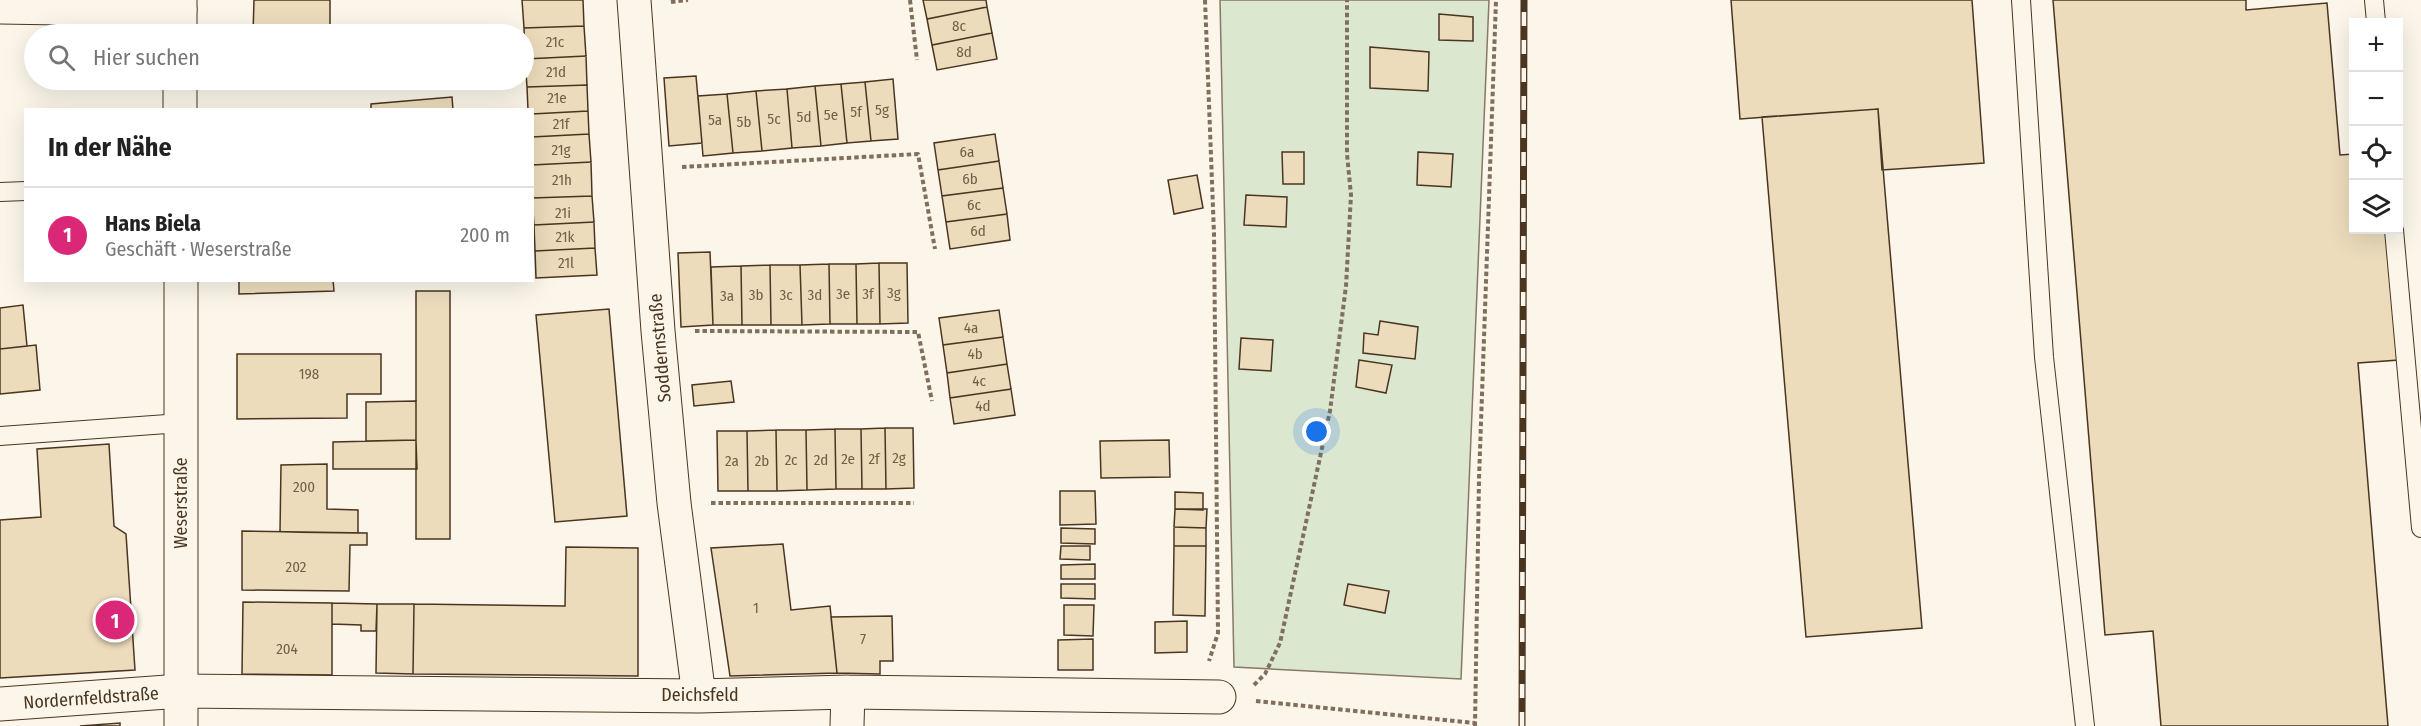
<!DOCTYPE html>
<html lang="de">
<head>
<meta charset="utf-8">
<style>
	body { margin:0; font-family:"Fira Sans Condensed",sans-serif; background:#f6f6f6; color:#222 }
	.controls { position:absolute; right:18px; top:18px; display:grid; overflow:hidden; border-radius:0px; box-shadow:0 6px 24px #0002 }
	.controls button { width:54px; height:54px; display:grid; place-items:center; padding:0; border:0; border-bottom:2px solid #e0e0e0; background:#fff; color:#222; font:30px sans-serif }
	.you { position:absolute; left:1317px; top:432px; width:21px; height:21px; margin:-15px; border:4px solid #fff; border-radius:50%; background:#1a73e8; box-shadow:0 0 0 9px #1a73e833 }
	.badge { display:grid; place-items:center; width:39px; height:39px; border-radius:50%; background:#db2777; color:#fff; font-size:20px; font-weight:700 }
	.pin { position:absolute; translate:-50% -50%; border:3px solid #fff; box-shadow:0 2px 6px #0006 }
	.list { margin:0; padding:0; list-style:none }
	h2 { display:flex; justify-content:space-between; align-items:center; height:78px; margin:0; padding:0 24px; font-size:26px }
	h2 small { font-size:20px; font-weight:400; color:#767676 }
	.list li { display:grid; grid-template-columns:39px 1fr auto; gap:18px; align-items:center; box-sizing:border-box; height:96px; padding:0 24px; border-top:2px solid #e0e0e0 }
	.list b { display:block; font-size:22px; white-space:nowrap }
	.list p { margin:0; font-size:20px; white-space:nowrap; color:#767676 }
	.list em { font-size:20px; font-style:normal; color:#767676 }
	.icon { flex:none; width:33px; height:33px; fill:none; stroke:currentColor; stroke-width:2; stroke-linecap:round; stroke-linejoin:round }
	.map { position:relative; flex:none; width:2421px; height:726px; overflow:hidden }
	.search { position:absolute; background:#fff; box-shadow:0 6px 24px #0002; left:24px; top:24px; width:510px; height:66px; display:flex; align-items:center; gap:15px; box-sizing:border-box; padding:0 21px; border-radius:33px; color:#767676; font-size:22px }
	.panel { position:absolute; background:#fff; box-shadow:0 6px 24px #0002; left:24px; top:108px; width:510px; height:174px; border-radius:0px }
	.map>svg:first-child { display:block }
	.green { fill:#dce7d0; stroke:#887966; stroke-width:1.5 }
	.building { fill:#ecdcbc; stroke:#4a3520; stroke-width:1.5 }
	.lines { fill:none; stroke-linecap:round; stroke-linejoin:round }
	.lane-casing { stroke:#4a3520; stroke-width:20 }
	.street-casing { stroke:#4a3520; stroke-width:35 }
	.primary-casing { stroke:#4a3520; stroke-width:35 }
	.path { stroke:#7f6f5c; stroke-width:4; stroke-dasharray:4.5 3; stroke-linecap:butt }
	.lane { stroke:#fbf6e9; stroke-width:18 }
	.street { stroke:#fbf6e9; stroke-width:33 }
	.primary { stroke:#fbf6e9; stroke-width:33 }
	.rail-casing { stroke:#4a3520; stroke-width:7 }
	.rail { stroke:#fbf6e9; stroke-width:4.5; stroke-dasharray:14; stroke-linecap:butt }
	.labels { text-anchor:middle; dominant-baseline:central; stroke-width:4.5; stroke-linejoin:round; paint-order:stroke }
	.number-label { font-size:15px; fill:#725f47 }
	.street-label { font-size:18px; fill:#4a3520; stroke:#fbf6e9 }
</style>
</head>
<body>
<div class="map">
<svg width="2421" height="726" viewBox="0 0 2421 726">
	<rect width="100%" height="100%" fill="#fbf6e9"/>
	<path class="green" d="M1220,0H1489L1461,679L1234,667Z"/>
	<path class="building" d="M254,0H330V34H253Z
		M522,0H583L584,26L524,28Z
		M923,0H986L987,7L927,19Z
		M1731,0H1972L1984,163L1882,170L1878,109L1740,119Z
		M2053,0H2246V10L2327,3L2340,155L2354,154V230H2388L2399,360L2358,363L2388,726H2161L2153,631L2105,635Z
		M987,7L992,33L932,45L927,19Z
		M1439,14L1473,17V41L1439,40Z
		M584,26L586,56L525,59L524,28Z
		M992,33L997,59L937,70L932,45Z
		M1370,47L1429,52L1428,91L1370,88Z
		M586,56L587,85L527,87L525,59Z
		M696,76L702,143L669,146L664,78Z
		M893,79L898,139L871,141L865,82Z
		M865,82L871,141L847,143L841,84Z
		M841,84L847,143L821,146L815,86Z
		M587,85L588,111L532,114V110H528L527,87Z
		M815,86L821,146L792,148L787,89Z
		M787,89L792,148L762,151L756,91Z
		M756,91L762,151L733,153L727,94Z
		M727,94L733,153L703,156L698,96Z
		M452,97L453,110H371V104Z
		M1878,109L1922,628L1806,637L1762,117Z
		M588,111L589,134L532,137V114Z
		M589,134L591,162L532,165V137Z
		M995,134L999,161L938,170L934,143Z
		M1282,152H1304V184H1283Z
		M1418,152L1453,154L1451,187L1417,185Z
		M999,161L1003,188L942,196L938,170Z
		M591,162L592,196L532,198V165Z
		M1197,175L1203,208L1174,214L1168,180Z
		M1003,188L1007,214L946,222L942,196Z
		M1246,195L1287,197L1286,227L1244,225Z
		M592,196L594,222L534,225L532,198Z
		M1007,214L1010,240L950,249L946,222Z
		M594,222L595,248L535,251L534,225Z
		M595,248L597,275L536,278L535,251Z
		M710,252L713,325L681,327L678,253Z
		M879,263L880,324H857L856,264Z
		M879,263H907L908,323L880,324Z
		M829,264L830,324L802,325L800,265Z
		M829,264H856L857,324H830Z
		M770,265L771,325H742L741,266Z
		M770,265H800L802,325H771Z
		M741,266L742,325H713L711,267Z
		M239,280H333L334,291L239,294Z
		M416,291H450V539H416Z
		M23,305L27,346L0,349V308Z
		M609,309L627,516L555,522L536,315Z
		M999,310L1003,337L943,345L939,318Z
		M1380,321L1418,327L1415,359L1363,353L1364,333L1378,335Z
		M1003,337L1007,364L947,373L943,345Z
		M1241,338L1273,340L1271,371L1239,369Z
		M36,345L40,390L0,394V349Z
		M237,354H381V394H347V418L237,419Z
		M1359,360L1392,365L1386,393L1356,387Z
		M1007,364L1011,389L950,398L947,373Z
		M731,381L734,402L694,406L692,385Z
		M1011,389L1015,415L954,424L950,398Z
		M416,401V440L366,441V402Z
		M885,428H913L914,488L886,489Z
		M885,428L886,489H862L861,429Z
		M835,429H861L862,489H836Z
		M835,429L836,489L807,490L806,430Z
		M776,430H806L807,490L777,491Z
		M776,430L777,491H748L747,431Z
		M717,431H747L748,491H718Z
		M416,440L417,469H333V442Z
		M1169,440L1170,477L1101,478L1100,441Z
		M109,444L114,526L126,534L135,670L0,678V520L41,517L37,449Z
		M327,464V509L358,510V533L280,532L281,465Z
		M1060,491H1095L1096,524L1060,525Z
		M1175,492L1203,493V510L1175,509Z
		M1175,509H1207L1206,528L1174,527Z
		M1174,527L1206,528V546H1174Z
		M1061,528L1095,529V544L1061,543Z
		M242,531L367,533V545H350L349,591L242,590Z
		M783,544L791,610L830,606L837,673L730,676L711,548Z
		M1061,546H1090V560L1060,559Z
		M1174,546H1206L1205,616L1173,615Z
		M566,547L638,548V676L413,674L414,604L565,606Z
		M1095,564V579H1061V565Z
		M1061,584H1095V599L1061,598Z
		M1348,584L1389,591L1385,613L1344,605Z
		M243,602L332,603V675L242,674Z
		M332,603L377,604L376,631H361V625L332,624Z
		M377,604H414L413,674L376,673Z
		M1064,605H1094L1093,636L1064,635Z
		M892,616L893,661H880V674L837,673L831,617Z
		M1187,621V652L1155,653V622Z
		M1093,639V670H1058V640Z
		M120,723V726H80Z"/>
	<g class="lines">
		<g class="lane-casing">
			<path id="lane" d="M2021,0L2044,357L2085,726
				M2374,0L2376,22
				M0,192L26,191
				M2394,230L2421,528
				M0,436L181,423"/>
		</g>
		<g class="street-casing">
			<path id="street" d="M634,0L658,331L674,503L699,696
				M0,7L180,10
				M0,704L181,691L699,696L848,692L1219,697
				M847,726L848,692"/>
		</g>
		<g class="primary-casing">
			<path id="primary" d="M180,0V34
				M180,80V110
				M181,280V726"/>
		</g>
		<path class="path" d="M910,0L917,60
			M1205,0L1214,234L1218,633L1209,661
			M671,2L688,0
			M682,167L918,154L935,249
			M695,331L918,332L932,401
			M711,503H914
			M1254,685L1265,674L1280,643L1330,411L1346,286L1351,195L1347,154V0
			M1256,701L1475,723
			M1475,726L1479,479L1496,0"/>
		<use href="#lane" class="lane"/>
		<use href="#street" class="street"/>
		<use href="#primary" class="primary"/>
		<g class="rail-casing">
			<path id="rail" d="M1522,726L1524,0"/>
		</g>
		<use href="#rail" class="rail"/>
	</g>
	<g class="labels">
		<g class="number-label">
			<text x="959" y="26">8c</text>
			<text x="555" y="42">21c</text>
			<text x="964" y="52">8d</text>
			<text x="556" y="72">21d</text>
			<text x="557" y="98">21e</text>
			<text x="882" y="110">5g</text>
			<text x="856" y="112">5f</text>
			<text x="831" y="115">5e</text>
			<text x="804" y="117">5d</text>
			<text x="774" y="119">5c</text>
			<text x="715" y="120">5a</text>
			<text x="744" y="122">5b</text>
			<text x="561" y="124">21f</text>
			<text x="561" y="150">21g</text>
			<text x="967" y="152">6a</text>
			<text x="970" y="179">6b</text>
			<text x="562" y="180">21h</text>
			<text x="974" y="205">6c</text>
			<text x="563" y="213">21i</text>
			<text x="978" y="231">6d</text>
			<text x="565" y="237">21k</text>
			<text x="566" y="263">21l</text>
			<text x="894" y="293">3g</text>
			<text x="843" y="294">3e</text>
			<text x="868" y="294">3f</text>
			<text x="756" y="295">3b</text>
			<text x="786" y="295">3c</text>
			<text x="815" y="295">3d</text>
			<text x="727" y="296">3a</text>
			<text x="971" y="328">4a</text>
			<text x="975" y="354">4b</text>
			<text x="309" y="374">198</text>
			<text x="979" y="381">4c</text>
			<text x="983" y="406">4d</text>
			<text x="899" y="458">2g</text>
			<text x="848" y="459">2e</text>
			<text x="874" y="459">2f</text>
			<text x="791" y="460">2c</text>
			<text x="821" y="460">2d</text>
			<text x="732" y="461">2a</text>
			<text x="762" y="461">2b</text>
			<text x="304" y="487">200</text>
			<text x="296" y="567">202</text>
			<text x="756" y="608">1</text>
			<text x="863" y="639">7</text>
			<text x="287" y="649">204</text>
		</g>
		<g class="street-label">
			<text transform="translate(660 348) rotate(-95)">Soddernstraße</text>
			<text transform="translate(181 503) rotate(-90)">Weserstraße</text>
			<text x="700" y="695">Deichsfeld</text>
			<text transform="translate(91 698) rotate(-4)">Nordernfeldstraße</text>
		</g>
	</g>
</svg>
<div class="controls">
<button>+</button>
<button>−</button>
<button><svg class="icon" aria-label="locate" viewBox="0 0 24 24"><circle cx="12" cy="12" r="6"/><path d="M12 2v4M12 18v4M2 12h4M18 12h4"/></svg></button>
<button><svg class="icon" aria-label="layers" viewBox="0 0 24 24"><path d="M12 4l9 5-9 5-9-5zM3 14l9 5 9-5"/></svg></button>
</div>
<div class="you"></div>
<div class="pin badge" style="left:115px;top:620px">1</div>
<div class="search"><svg class="icon" aria-label="search" viewBox="0 0 24 24"><circle cx="10" cy="10" r="6"/><path d="M15 15l6 6"/></svg>Hier suchen</div>
<section class="panel">
<h2>In der Nähe<small></small></h2>
<ul class="list">
<li><span class="badge">1</span><div><b>Hans Biela</b><p>Geschäft · Weserstraße</p></div><em>200 m</em></li>
</ul>
</section>
</div>
</body>
</html>
